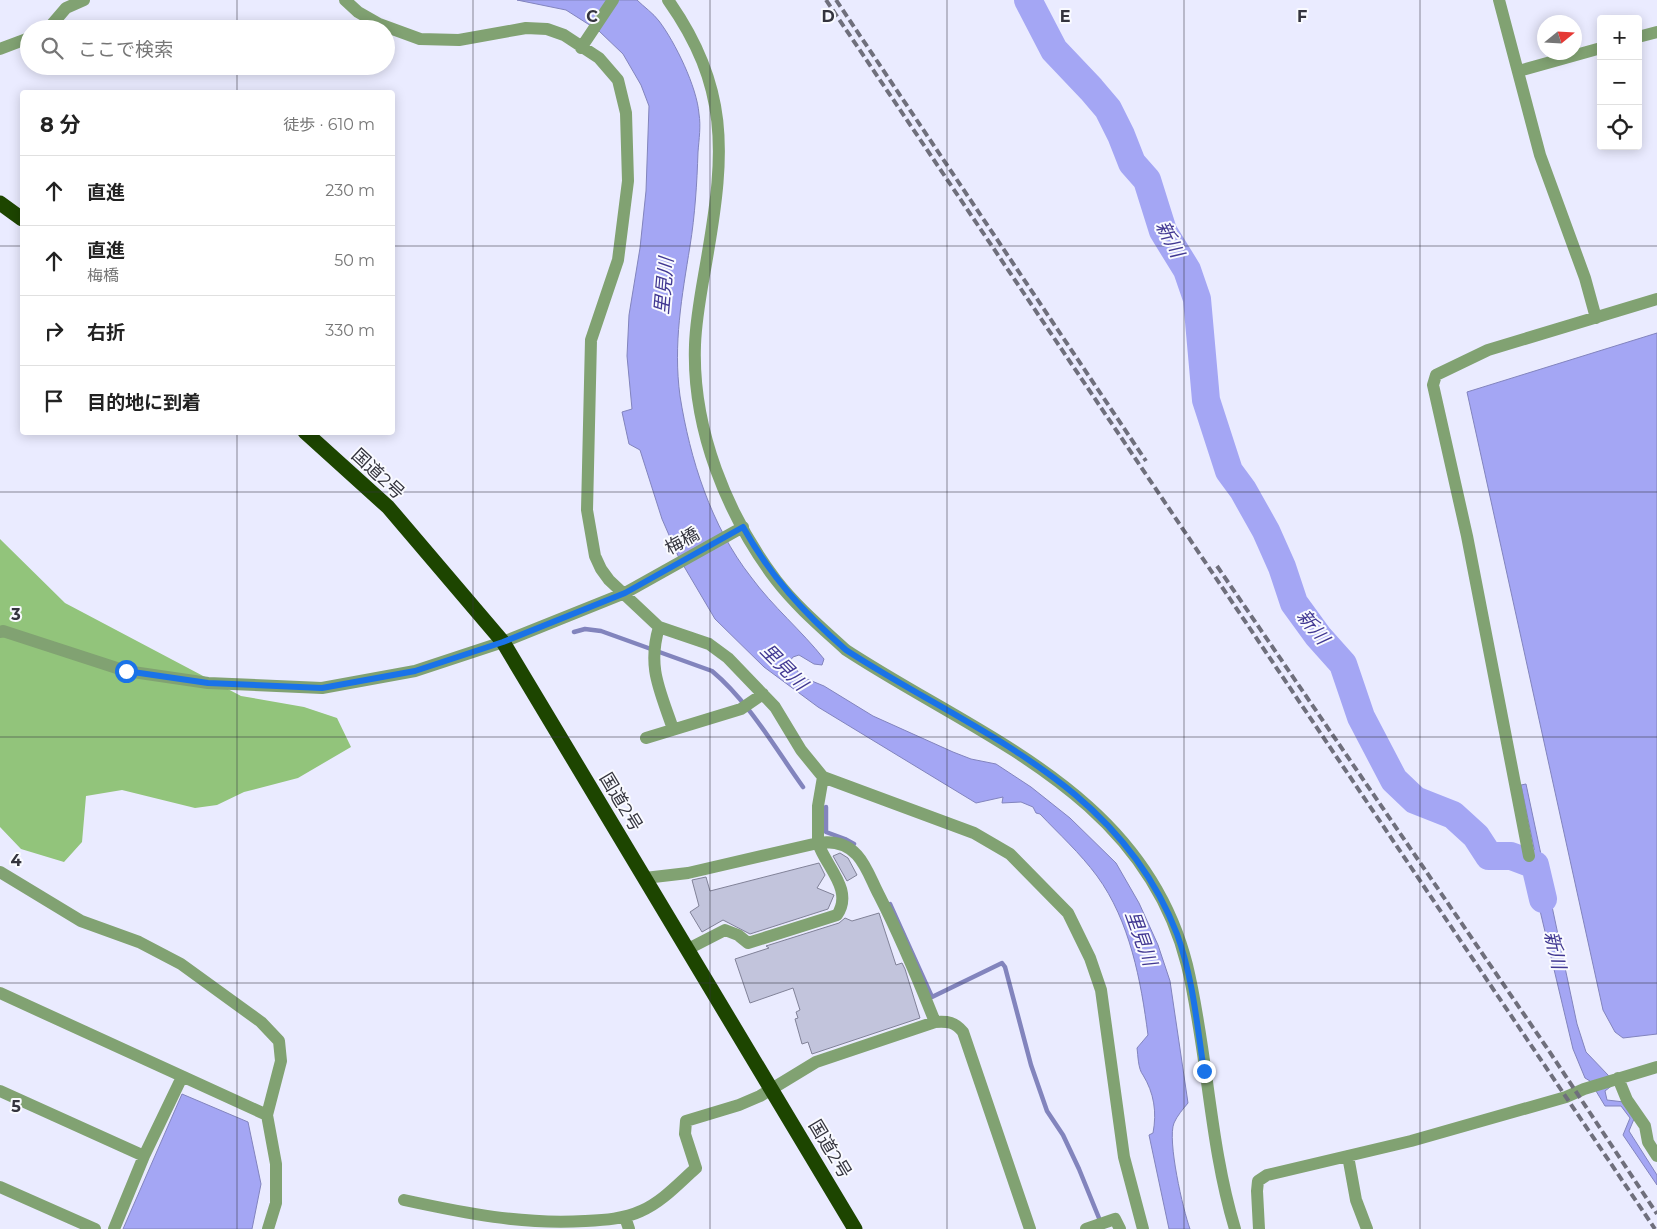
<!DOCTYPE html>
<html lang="ja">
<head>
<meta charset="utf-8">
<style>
	body { margin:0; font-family:Montserrat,"Noto Sans JP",sans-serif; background:#f6f6f6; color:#222 }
	.controls { position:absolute; right:15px; top:15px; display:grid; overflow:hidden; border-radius:5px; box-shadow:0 2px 12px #0003 }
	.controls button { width:45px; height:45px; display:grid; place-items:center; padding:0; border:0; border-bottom:1px solid #e0e0e0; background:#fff; color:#222; font:25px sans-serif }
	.compass { position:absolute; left:1537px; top:15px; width:45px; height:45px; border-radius:50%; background:#fff; box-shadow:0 2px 12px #0003; rotate:72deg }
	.stop { position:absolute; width:15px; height:15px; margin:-11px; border:4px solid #1a73e8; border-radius:50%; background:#fff }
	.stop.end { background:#1a73e8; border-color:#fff; box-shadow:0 1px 5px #0008 }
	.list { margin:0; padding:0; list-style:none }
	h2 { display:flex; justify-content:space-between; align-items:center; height:65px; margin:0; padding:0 20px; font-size:21px }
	h2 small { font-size:16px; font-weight:400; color:#767676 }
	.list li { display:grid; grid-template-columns:32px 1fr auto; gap:15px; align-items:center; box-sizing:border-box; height:70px; padding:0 20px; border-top:1px solid #e0e0e0 }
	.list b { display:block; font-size:19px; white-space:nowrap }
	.list p { margin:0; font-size:16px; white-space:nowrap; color:#767676 }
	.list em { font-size:16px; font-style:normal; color:#767676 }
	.icon { flex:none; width:28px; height:28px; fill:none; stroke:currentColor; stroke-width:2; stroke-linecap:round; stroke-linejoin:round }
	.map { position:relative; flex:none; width:1657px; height:1229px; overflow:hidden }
	.search { position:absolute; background:#fff; box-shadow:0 2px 12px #0003; left:20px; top:20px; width:375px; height:55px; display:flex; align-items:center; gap:12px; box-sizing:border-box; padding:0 18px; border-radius:28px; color:#767676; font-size:19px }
	.panel { position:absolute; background:#fff; box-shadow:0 2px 12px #0003; left:20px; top:90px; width:375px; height:345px; border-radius:5px }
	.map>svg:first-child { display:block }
	.forest { fill:#92c47b }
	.water { fill:#a4a6f4; stroke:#8284bd }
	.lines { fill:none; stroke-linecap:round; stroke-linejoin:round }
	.stream { stroke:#8284bd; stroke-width:4.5 }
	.river { stroke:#a4a6f4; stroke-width:28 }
	.building { fill:#c2c4dc; stroke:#818298 }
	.street { stroke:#81a272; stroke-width:12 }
	.highway { stroke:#1d4500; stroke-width:15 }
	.rail { stroke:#6f6f7c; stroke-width:4; stroke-dasharray:8 4; stroke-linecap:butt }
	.route { stroke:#1a73e8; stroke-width:6 }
	.grid { fill:none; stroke:#34343e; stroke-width:1; stroke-opacity:0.55 }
	.labels { text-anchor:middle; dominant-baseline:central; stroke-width:4; stroke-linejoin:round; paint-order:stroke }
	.street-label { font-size:18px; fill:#34343e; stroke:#f9faff }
	.water-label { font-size:19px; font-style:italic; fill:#413892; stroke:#f9faff }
	.grid-label { font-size:16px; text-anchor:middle; font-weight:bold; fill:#34343e; stroke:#f9faff; stroke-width:4; stroke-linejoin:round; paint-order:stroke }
</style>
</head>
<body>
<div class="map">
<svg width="1657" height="1229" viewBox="0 0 1657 1229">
	<rect width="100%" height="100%" fill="#eaebff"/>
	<path class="forest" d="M0,539L65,603L241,696L304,707L337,718L351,747L298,778L244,792L217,805L195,808L122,790L86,796L82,842L64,862L21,849L0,827Z"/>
	<path class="water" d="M517,0H637C644,7 653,13 659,21C675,42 697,87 699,114C701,126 699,139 698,152C697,183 695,215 690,246C682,296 673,344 680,396C690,459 711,526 751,577C773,607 801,630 824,659L822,665L814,664L799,655L793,657L790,661L802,677L824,686L873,716L953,752L971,759L996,764L1031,787L1070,818L1116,863L1139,903L1158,945L1170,981L1188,1103C1183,1109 1177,1116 1174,1123C1167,1140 1183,1210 1190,1229H1169L1149,1135L1153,1133C1157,1112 1154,1093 1143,1075C1138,1069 1138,1055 1137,1048L1148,1035C1141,981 1130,921 1097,876C1080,853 1059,834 1040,814L1036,813L1033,807L1021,802L1002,803L1003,797L976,803L818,707L764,667L715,619L679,558L662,519L640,450L629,444L622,412L632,409L627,356L629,315L640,248L646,191L649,106L641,85L623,54L599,31L566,10Z
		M1657,333V1034L1623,1038L1615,1032L1603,1010L1467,392Z
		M1526,784L1577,1024L1586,1052L1608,1075L1614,1084L1605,1091L1607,1100L1624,1102L1634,1119L1629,1131L1657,1175V1185L1623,1135L1630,1118L1621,1106H1605L1590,1081L1585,1078L1573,1049L1532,877L1536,858L1521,785Z
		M182,1094L248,1122L261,1184L252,1229H123Z"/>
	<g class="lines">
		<path class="stream" d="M574,632L585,629L601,631L712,671C749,702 775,748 803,787
			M826,807V832L845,839L854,844
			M890,904L932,997L1002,963L1005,967L1031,1065L1047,1111L1063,1135L1079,1169L1101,1223"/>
		<path class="river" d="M1028,0L1054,50L1091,89L1108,109L1121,135L1132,163L1147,180L1163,231L1187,270L1197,299L1206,400L1229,471L1243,490L1266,531L1282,567L1294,603L1318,636L1343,664L1361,717L1394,780L1415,800L1453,815L1476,836L1489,856H1511L1535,865L1543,899"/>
	</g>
	<path class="building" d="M840,853L848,858L857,875L847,881L833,856Z
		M819,863L825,875L817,888L834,895L828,909L750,934L723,920L702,932L690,912L699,906L692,880L706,877L710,891Z
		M879,913L896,965L902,963L905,969L920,1018L812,1054L808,1042L802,1044L795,1019L798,1018L796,1012L800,1010L793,988L750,1003L735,959L769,948L766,946L839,923L845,918L852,921Z"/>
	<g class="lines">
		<path class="street" d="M345,0L358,12L379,24L420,39L459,40L526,28L547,29L564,35L599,58L618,80L626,113L628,181L618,260L591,340L587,510L595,556L601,569L609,580L659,627L709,644L728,658L775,707L801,750L823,777L974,833L1010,854L1068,913L1090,958L1101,990L1124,1157L1143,1229
			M668,0C729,86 725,152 708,252C703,283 696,314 695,345C692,429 727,515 776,580C796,606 822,628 846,650C979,737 1144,793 1187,965C1208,1052 1209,1143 1235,1229
			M1499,0L1540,155L1585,278L1596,318
			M48,29L66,8L84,0
			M1638,37L1657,32
			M581,48L613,0
			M0,49L29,38
			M1519,71L1601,48
			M659,627C647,668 660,690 673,729
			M0,632L3,631L126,671L208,683L322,688L415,671L503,642L625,593L743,527
			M646,738L741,709L763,694
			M823,777L818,806V843C832,841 846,843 857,855C867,866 872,882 879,895C900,936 918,979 935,1022
			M1529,856L1467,536L1433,385L1436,375L1488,350L1657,299
			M0,872L81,921L139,942L181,964L261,1022L279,1041L281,1061L267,1115L276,1164V1203L268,1229
			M645,878L688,873L818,843C826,867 854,890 837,915L748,943L738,935L725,930L688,949
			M0,993L267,1115
			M1618,1078L1627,1100L1645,1126L1648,1142L1657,1156
			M0,1091L144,1156
			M1348,1156L1356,1200L1367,1229
			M0,1187L95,1229
			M404,1200C464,1213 523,1225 585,1221C604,1220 624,1219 641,1211C662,1202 679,1183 696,1168L685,1134L686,1121L739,1105L760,1096L816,1062L935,1022C948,1021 955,1022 963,1032L1030,1229
			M625,1217L629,1229
			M114,1229L144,1156L182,1077
			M1086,1229L1115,1219L1120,1229
			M1259,1229L1257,1191L1258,1181L1267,1175L1411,1141L1566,1097L1584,1089L1657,1067"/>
		<path class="highway" d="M0,203L22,219
			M305,432L388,507L503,642L855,1229"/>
		<path class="rail" d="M826,0L1655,1229
			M836,0L1146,461
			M1217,566L1547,1048L1657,1214"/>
	</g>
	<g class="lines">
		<path class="route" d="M126,671L208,683L322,688L415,671L503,642L625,593L743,527C771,577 803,612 846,650C972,732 1118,781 1177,934C1193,978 1197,1025 1204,1071"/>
	</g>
	<path class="grid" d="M237,0V29M473,0V1229M710,0V1229M947,0V1229M1184,0V1229M1420,0V1229M237,66V92M0,246H22M392,246H1657M237,432V1229M0,492H1657M0,737H1657M0,983H1657"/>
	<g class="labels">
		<g class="street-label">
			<text transform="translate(378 474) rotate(43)">国道2号</text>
			<text transform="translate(682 541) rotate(-29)">梅橋</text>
			<text transform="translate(621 802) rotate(59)">国道2号</text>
			<text transform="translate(830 1149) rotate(59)">国道2号</text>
		</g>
		<g class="water-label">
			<text transform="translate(1170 239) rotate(63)">新川</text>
			<text transform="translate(664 286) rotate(-85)">里見川</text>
			<text transform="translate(1313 627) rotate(51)">新川</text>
			<text transform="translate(784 667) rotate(45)">里見川</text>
			<text transform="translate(1141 938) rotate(70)">里見川</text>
			<text transform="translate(1555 950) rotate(77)">新川</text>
		</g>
	</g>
	<g class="grid-label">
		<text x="592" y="22">C</text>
		<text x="828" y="22">D</text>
		<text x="1065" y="22">E</text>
		<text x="1302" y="22">F</text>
		<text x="16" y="620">3</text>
		<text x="16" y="866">4</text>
		<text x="16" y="1112">5</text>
	</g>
</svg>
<div class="controls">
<button>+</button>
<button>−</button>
<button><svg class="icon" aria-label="locate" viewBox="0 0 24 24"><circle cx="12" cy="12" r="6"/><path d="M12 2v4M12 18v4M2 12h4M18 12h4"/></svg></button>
</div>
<svg class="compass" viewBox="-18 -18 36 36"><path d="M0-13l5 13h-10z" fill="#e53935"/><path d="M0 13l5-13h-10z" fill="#767676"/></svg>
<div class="stop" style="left:126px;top:671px"></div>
<div class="stop end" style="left:1204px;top:1071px"></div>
<div class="search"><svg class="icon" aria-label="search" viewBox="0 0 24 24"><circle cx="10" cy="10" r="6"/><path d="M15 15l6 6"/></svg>ここで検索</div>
<section class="panel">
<h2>8 分<small>徒歩 · 610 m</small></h2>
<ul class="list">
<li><svg class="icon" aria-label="ahead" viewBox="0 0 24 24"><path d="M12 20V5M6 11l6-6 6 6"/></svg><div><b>直進</b></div><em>230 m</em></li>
<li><svg class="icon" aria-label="ahead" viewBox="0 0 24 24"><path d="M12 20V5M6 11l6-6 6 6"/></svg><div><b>直進</b><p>梅橋</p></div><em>50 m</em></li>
<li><svg class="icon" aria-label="right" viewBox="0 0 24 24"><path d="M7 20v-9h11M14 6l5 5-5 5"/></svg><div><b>右折</b></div><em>330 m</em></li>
<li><svg class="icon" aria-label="arrive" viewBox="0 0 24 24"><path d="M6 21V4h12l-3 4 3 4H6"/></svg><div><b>目的地に到着</b></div></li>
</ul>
</section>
</div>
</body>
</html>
